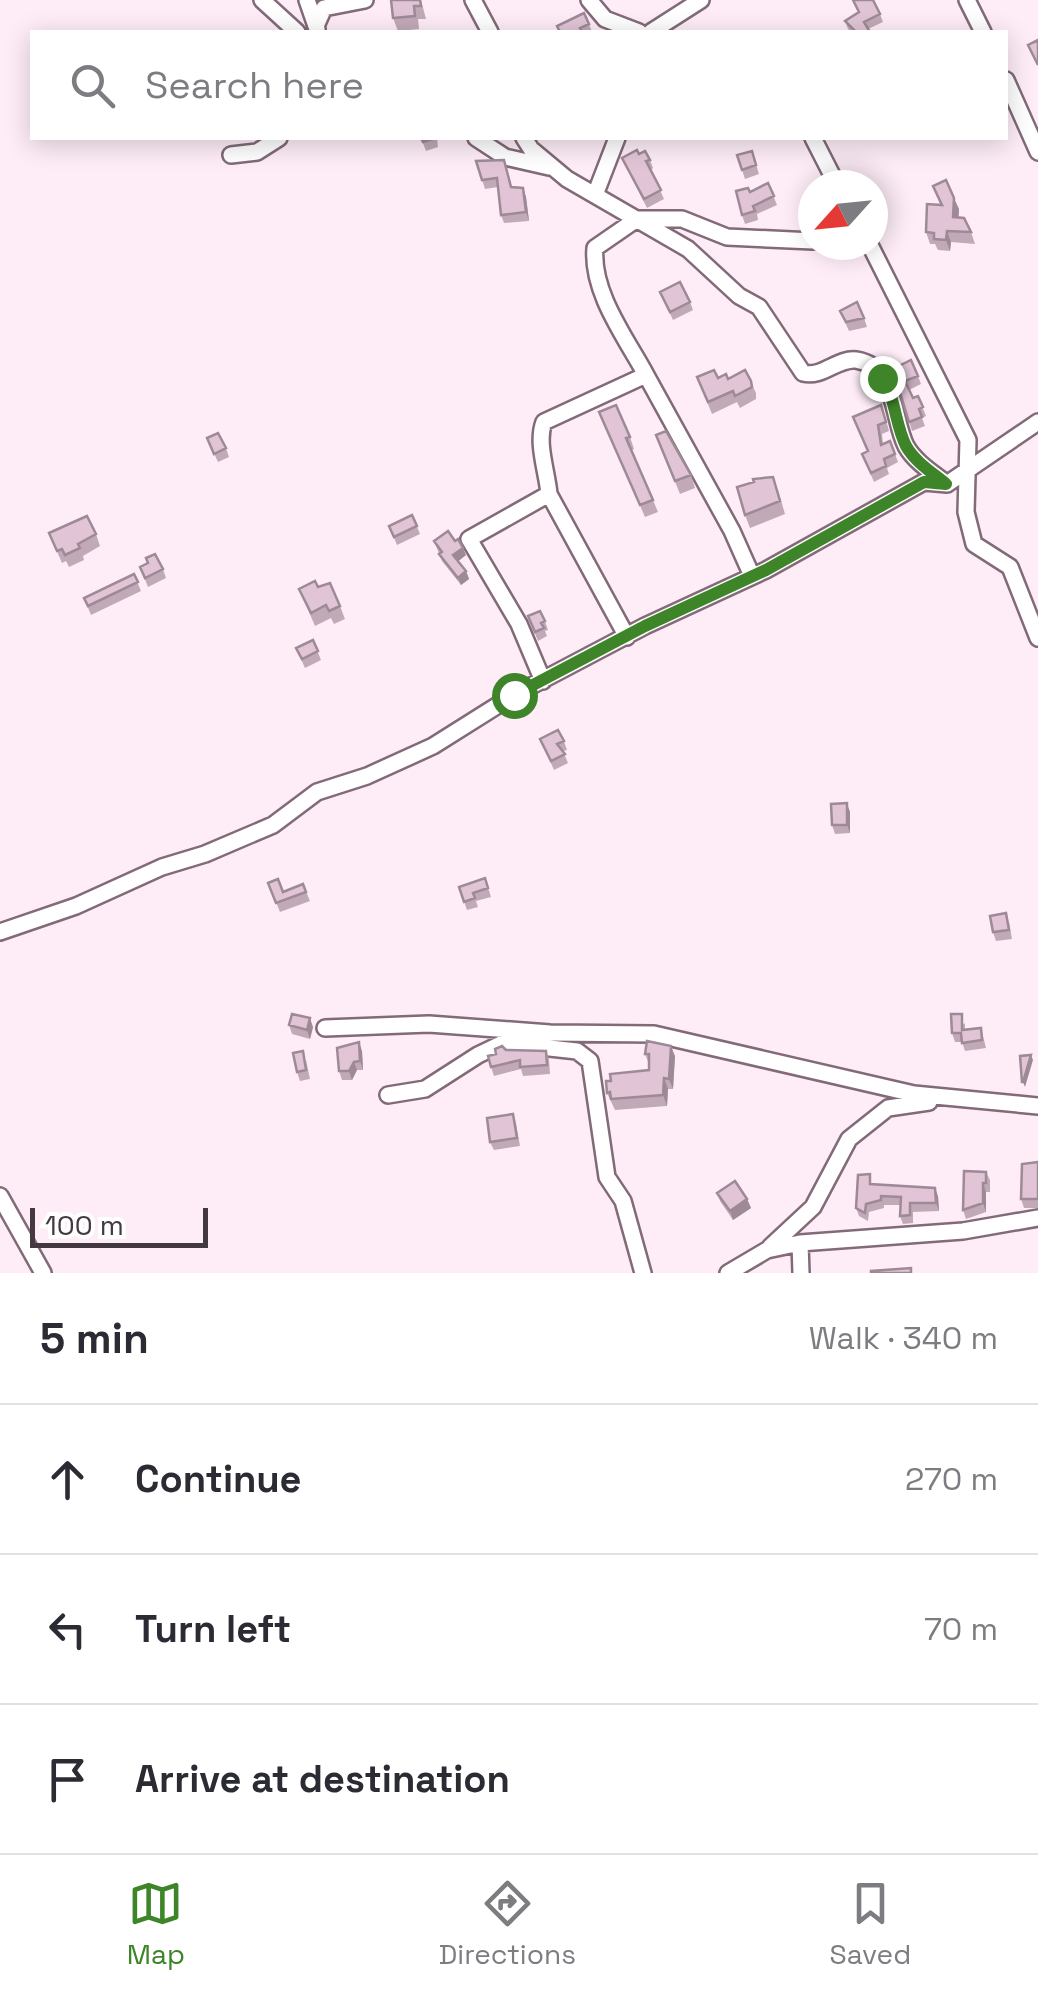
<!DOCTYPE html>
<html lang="en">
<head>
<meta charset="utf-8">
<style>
	body { margin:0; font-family:"Space Grotesk",sans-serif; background:#f2f2f3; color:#2b2b33 }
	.compass { position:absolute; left:798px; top:170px; width:90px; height:90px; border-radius:50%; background:#fff; box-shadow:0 5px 25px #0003; rotate:243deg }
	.scale { position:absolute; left:30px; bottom:25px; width:178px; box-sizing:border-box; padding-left:10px; border:5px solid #443940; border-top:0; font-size:28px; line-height:35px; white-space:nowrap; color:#443940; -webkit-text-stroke:8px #fff; paint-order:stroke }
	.stop { position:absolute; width:30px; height:30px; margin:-22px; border:8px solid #3e8429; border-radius:50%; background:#fff }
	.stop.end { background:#3e8429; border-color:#fff; box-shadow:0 2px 10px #0008 }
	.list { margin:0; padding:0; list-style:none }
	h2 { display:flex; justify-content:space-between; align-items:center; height:130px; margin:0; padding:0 40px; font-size:42px }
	h2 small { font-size:32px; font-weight:400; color:#7c7c81 }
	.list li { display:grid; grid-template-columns:65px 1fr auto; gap:30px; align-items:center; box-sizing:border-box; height:150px; padding:0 40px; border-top:2px solid #e1e1e2 }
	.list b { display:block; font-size:38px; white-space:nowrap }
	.list em { font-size:32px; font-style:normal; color:#7c7c81 }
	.icon { flex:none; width:55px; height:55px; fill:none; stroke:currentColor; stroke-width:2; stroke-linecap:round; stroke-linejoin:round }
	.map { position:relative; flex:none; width:1038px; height:1273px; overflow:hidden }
	.search { position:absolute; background:#fff; box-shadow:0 5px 25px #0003; left:30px; right:30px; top:30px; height:110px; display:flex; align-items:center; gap:25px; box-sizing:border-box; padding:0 35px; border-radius:0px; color:#7c7c81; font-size:38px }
	.sheet { height:580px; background:#fff }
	nav { display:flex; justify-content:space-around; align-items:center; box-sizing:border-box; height:140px; border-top:2px solid #e1e1e2; background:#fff; font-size:28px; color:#7c7c81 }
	nav a { display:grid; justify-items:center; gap:5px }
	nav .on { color:#3e8429 }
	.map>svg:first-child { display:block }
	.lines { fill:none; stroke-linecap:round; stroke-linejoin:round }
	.minor-casing { stroke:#826a79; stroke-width:20 }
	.minor { stroke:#fff; stroke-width:15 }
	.wall { fill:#c2a9b8 }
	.shaded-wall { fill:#9e8a96 }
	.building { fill:#e1c5d6; stroke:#9e8a96; stroke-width:2.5 }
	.route { stroke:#3e8429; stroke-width:12 }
</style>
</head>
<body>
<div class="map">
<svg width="1038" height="1273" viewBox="0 0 1038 1273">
	<rect width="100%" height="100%" fill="#feedf7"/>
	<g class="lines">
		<g class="minor-casing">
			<path id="minor" d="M262,0L297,32
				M307,0L317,29
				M473,0L490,32
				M589,0L605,19L639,32
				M967,0L983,32
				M316,26L324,8L365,0
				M651,32L701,0
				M1006,80L1038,152
				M476,138L505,157L549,167
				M524,138L531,149L567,179L688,249L739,296L759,307L803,373C823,378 837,358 856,360C897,366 892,419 906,446C915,462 933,473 947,484
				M813,138L837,185
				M231,155L257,152L279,138
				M595,195L617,138
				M870,245L968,440L966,512L974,544L1010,567L1038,638
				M646,375L732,531L752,576
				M549,494L627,637
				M543,681L519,624L469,539L549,494C547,471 536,443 544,422L646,375C626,338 591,292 595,248L637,219H682L727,237L813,241
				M0,932L76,906L162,867L205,854L273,825L317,792L367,776L433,746L514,695L645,626L766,570L924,482L947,484L1038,422
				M325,1028L429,1024L550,1033L654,1034L914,1094L1038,1106
				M388,1095L425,1089L478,1055L503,1043L577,1051L590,1061L607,1177L623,1201L643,1273
				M0,1196L43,1273
				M800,1243L801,1273
				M770,1247L813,1207L849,1139L888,1108L929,1102
				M728,1273L767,1250L800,1243L963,1231L1038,1218"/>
		</g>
		<use href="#minor" class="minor"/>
	</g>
	<path class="wall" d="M421,0L426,19H418L419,29L398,31L393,18Z
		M880,14L883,22L868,29L870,32H851L848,29L845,21Z
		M589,24L592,32H559Z
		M421,138H437L438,147L426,151Z
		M752,151L759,174L745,179L737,155Z
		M639,154L650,160L653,168L651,170L664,199L647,208L622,158Z
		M476,161L507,169L512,187L523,188L526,197L529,221L504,223L501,215L498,187L485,189Z
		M768,183L777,205L757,214L758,220L745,224L742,215L750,192Z
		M933,186L959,209L958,217L971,232L975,244L951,242L950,251L938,250L935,244H930L926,232L940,204Z
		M660,292L690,302L693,310L673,320Z
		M840,311L864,318L867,327L849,331Z
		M893,369L918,376L921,384L909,390L913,398L918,396L926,416L922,418L925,426L912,431Z
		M745,370L756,393V399L740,408L737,402L712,414L697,377L728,379Z
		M599,412L630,437L634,449L632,450L658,512L645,517Z
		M884,413L889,431L882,434L883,444L890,441L898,462L887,468L889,474L874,482L862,454L868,451Z
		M656,435L691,475L695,488L680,494Z
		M207,438L226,448L229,457L218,462Z
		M778,490L785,514L750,528L745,515Z
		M412,515L420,534L397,545L389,526Z
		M49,533L96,534L100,546L83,556L84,560L69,567L66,561L62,563Z
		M434,541L466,555L458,561L466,571L469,579L461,585L442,561Z
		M148,563L163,569L166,578L148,587L140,567Z
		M134,574L141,591L91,615L84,598Z
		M318,587L340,606L345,619L334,624L331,618L315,626L299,589Z
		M528,616L545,621L548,630L545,631L547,636L538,641Z
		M313,640L321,660L305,668L296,648Z
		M540,739L564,741L567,750L563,751L568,763L554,770Z
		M850,812V833L835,834L832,825Z
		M485,878L491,897L476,901L478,907L467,910L459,887Z
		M268,883L283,892L303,884L310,901L280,912Z
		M1009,922L1012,939L996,941L993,932Z
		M965,1023V1030L981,1028L986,1048L965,1051L962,1042H955L952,1033Z
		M289,1025L313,1027L310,1039L292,1034Z
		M506,1050L546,1051L549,1059L550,1074L523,1076L521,1069L494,1076L491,1067L496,1054Z
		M362,1051L363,1070H357L352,1080H342L339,1071Z
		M645,1054L675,1056L673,1089H668L667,1106L615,1110L607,1093L611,1081L649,1070V1064Z
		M306,1060L310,1079L300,1081L297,1072Z
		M513,1114L516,1123L520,1146L494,1150L490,1142Z
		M1038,1162V1208H1024L1021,1199Z
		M986,1172L990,1180V1192H986V1212L966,1219L963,1210Z
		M873,1184L938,1196L939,1211L913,1212V1223L903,1224L900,1216V1205H884V1208L869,1212L868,1221L859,1216L856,1208Z
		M717,1193L747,1199L751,1208L733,1220L720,1201Z"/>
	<path class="shaded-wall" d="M523,188L526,197L529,221L526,212Z
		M954,198L959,209L958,228L953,217Z
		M947,231L951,242L950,251L946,240Z
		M463,548L466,555L456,563L453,555Z
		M466,571L469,579L461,585L458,578Z
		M847,803L850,812V833L847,825Z
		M310,1018L313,1027L310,1039L307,1030Z
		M359,1042L362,1051L363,1070L360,1061Z
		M671,1046L675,1056L673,1089L669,1079Z
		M1031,1055L1033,1060L1025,1087L1023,1082Z
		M354,1062L357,1070L352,1080L349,1071Z
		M664,1078L668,1089L667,1106L663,1095Z
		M983,1183L986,1192V1212L983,1203Z
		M935,1188L938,1196L939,1211L936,1203Z
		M747,1199L751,1208L733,1220L730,1211Z"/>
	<path class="building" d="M391,0H420L421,6H414L415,16L393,18Z
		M853,0H873L880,14L864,22L870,32H856L845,21L859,12Z
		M584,13L589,24L580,28L582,32H560L557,26Z
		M1038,40V65L1028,45Z
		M421,138H435L423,142Z
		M637,150L639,154L645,151L650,160L646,161L661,190L644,199L622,158Z
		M752,151L756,165L742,170L737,155Z
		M504,160L511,187L523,188L526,212L501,215L497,178L482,180L476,161Z
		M946,180L954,198L953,217L964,218L971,232L947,231L946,240L934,239V233L926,232L927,204L942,205L933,186Z
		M768,183L774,196L753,206L755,211L742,215L736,191L748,188L750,192Z
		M680,282L690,302L670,312L660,292Z
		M857,302L864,318L846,322L840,311Z
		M911,360L918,376L905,381L913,398L918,396L923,407L919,409L922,417L909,422L893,369Z
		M714,370L718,378L726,374L728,379L745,370L751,381L752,387L735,396L733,391L708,402L697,377Z
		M616,405L630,437L626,438L653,500L640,505L599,412Z
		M881,405L886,422L878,425L881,445L890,441L895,454L884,459L886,466L871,473L862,454L868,451L853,417Z
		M666,431L691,475L675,481L656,435Z
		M218,433L226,448L214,454L207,438Z
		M773,477L780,501L745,515L737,487L754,482L753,479Z
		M412,515L417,526L394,537L389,526Z
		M87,516L96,534L78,544L80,548L65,555L62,549L57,551L49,533Z
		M448,531L455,541L458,539L463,548L453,555L466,571L458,578L439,554L442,552L434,541Z
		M155,554L163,569L145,578L140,567L148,563L146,558Z
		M134,574L138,582L88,606L84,598Z
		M315,581L318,587L330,583L340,606L329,611L326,605L311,613L299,589Z
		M540,611L545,621L541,623L544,628L535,632L528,616Z
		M313,640L318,651L302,659L296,648Z
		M558,730L564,741L557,744L565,754L551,761L540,739Z
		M847,803V825H832L831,804Z
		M485,878L488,888L473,893L475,898L464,902L459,887Z
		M278,879L283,892L303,884L306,892L276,903L268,883Z
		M1006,913L1009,930L993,932L990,916Z
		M292,1014L310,1018L307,1030L289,1025Z
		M951,1014H962V1030L981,1028L982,1040L962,1043L961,1033H952Z
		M647,1041L671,1046L669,1079L664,1078L663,1095L611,1099L610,1092L607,1093L606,1081H611L610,1074L649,1070V1054H645Z
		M359,1042L360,1061L354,1062L349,1071H339L337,1048Z
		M502,1046L506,1050L546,1051L547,1065L520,1067V1060L491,1067L488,1056L496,1054L495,1049Z
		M303,1051L306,1070L297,1072L293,1053Z
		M1031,1055L1023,1082H1022L1020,1056Z
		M513,1114L517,1138L490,1142L487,1118Z
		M1038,1162V1199H1021L1022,1164Z
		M964,1171L986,1172V1183H983V1203L963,1210Z
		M870,1174V1184L935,1188L936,1203H910V1215L900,1216L901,1197L881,1196V1200L866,1204L865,1213L856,1208L858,1175Z
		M735,1181L747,1199L730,1211L717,1193Z
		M911,1268V1273H871V1271Z"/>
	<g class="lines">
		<path class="route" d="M514,695L645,626L766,570L924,482L946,484C933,473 915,462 906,446C895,424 896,399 882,378"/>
	</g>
</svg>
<svg class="compass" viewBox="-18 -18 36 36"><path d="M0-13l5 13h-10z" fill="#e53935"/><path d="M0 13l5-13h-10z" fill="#7c7c81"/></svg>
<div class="scale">100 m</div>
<div class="stop" style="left:514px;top:695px"></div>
<div class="stop end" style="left:882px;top:378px"></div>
<div class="search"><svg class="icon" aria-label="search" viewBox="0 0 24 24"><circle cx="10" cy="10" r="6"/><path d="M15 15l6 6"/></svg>Search here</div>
</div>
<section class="sheet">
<h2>5 min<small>Walk · 340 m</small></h2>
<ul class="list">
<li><svg class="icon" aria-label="ahead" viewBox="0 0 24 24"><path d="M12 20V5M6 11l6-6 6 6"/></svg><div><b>Continue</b></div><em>270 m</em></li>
<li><svg class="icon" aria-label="left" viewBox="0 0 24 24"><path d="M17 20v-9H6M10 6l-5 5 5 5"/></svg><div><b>Turn left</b></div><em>70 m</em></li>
<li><svg class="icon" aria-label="arrive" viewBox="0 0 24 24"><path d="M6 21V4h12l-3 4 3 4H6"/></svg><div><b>Arrive at destination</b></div></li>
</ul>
</section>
<nav>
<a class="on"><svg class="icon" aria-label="map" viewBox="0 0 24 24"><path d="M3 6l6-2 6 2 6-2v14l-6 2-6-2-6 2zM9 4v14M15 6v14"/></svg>Map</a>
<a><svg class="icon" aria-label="directions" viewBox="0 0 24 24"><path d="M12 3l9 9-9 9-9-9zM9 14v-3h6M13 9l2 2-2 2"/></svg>Directions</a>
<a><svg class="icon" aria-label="saved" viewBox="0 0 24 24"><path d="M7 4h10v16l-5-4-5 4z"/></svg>Saved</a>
</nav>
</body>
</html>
